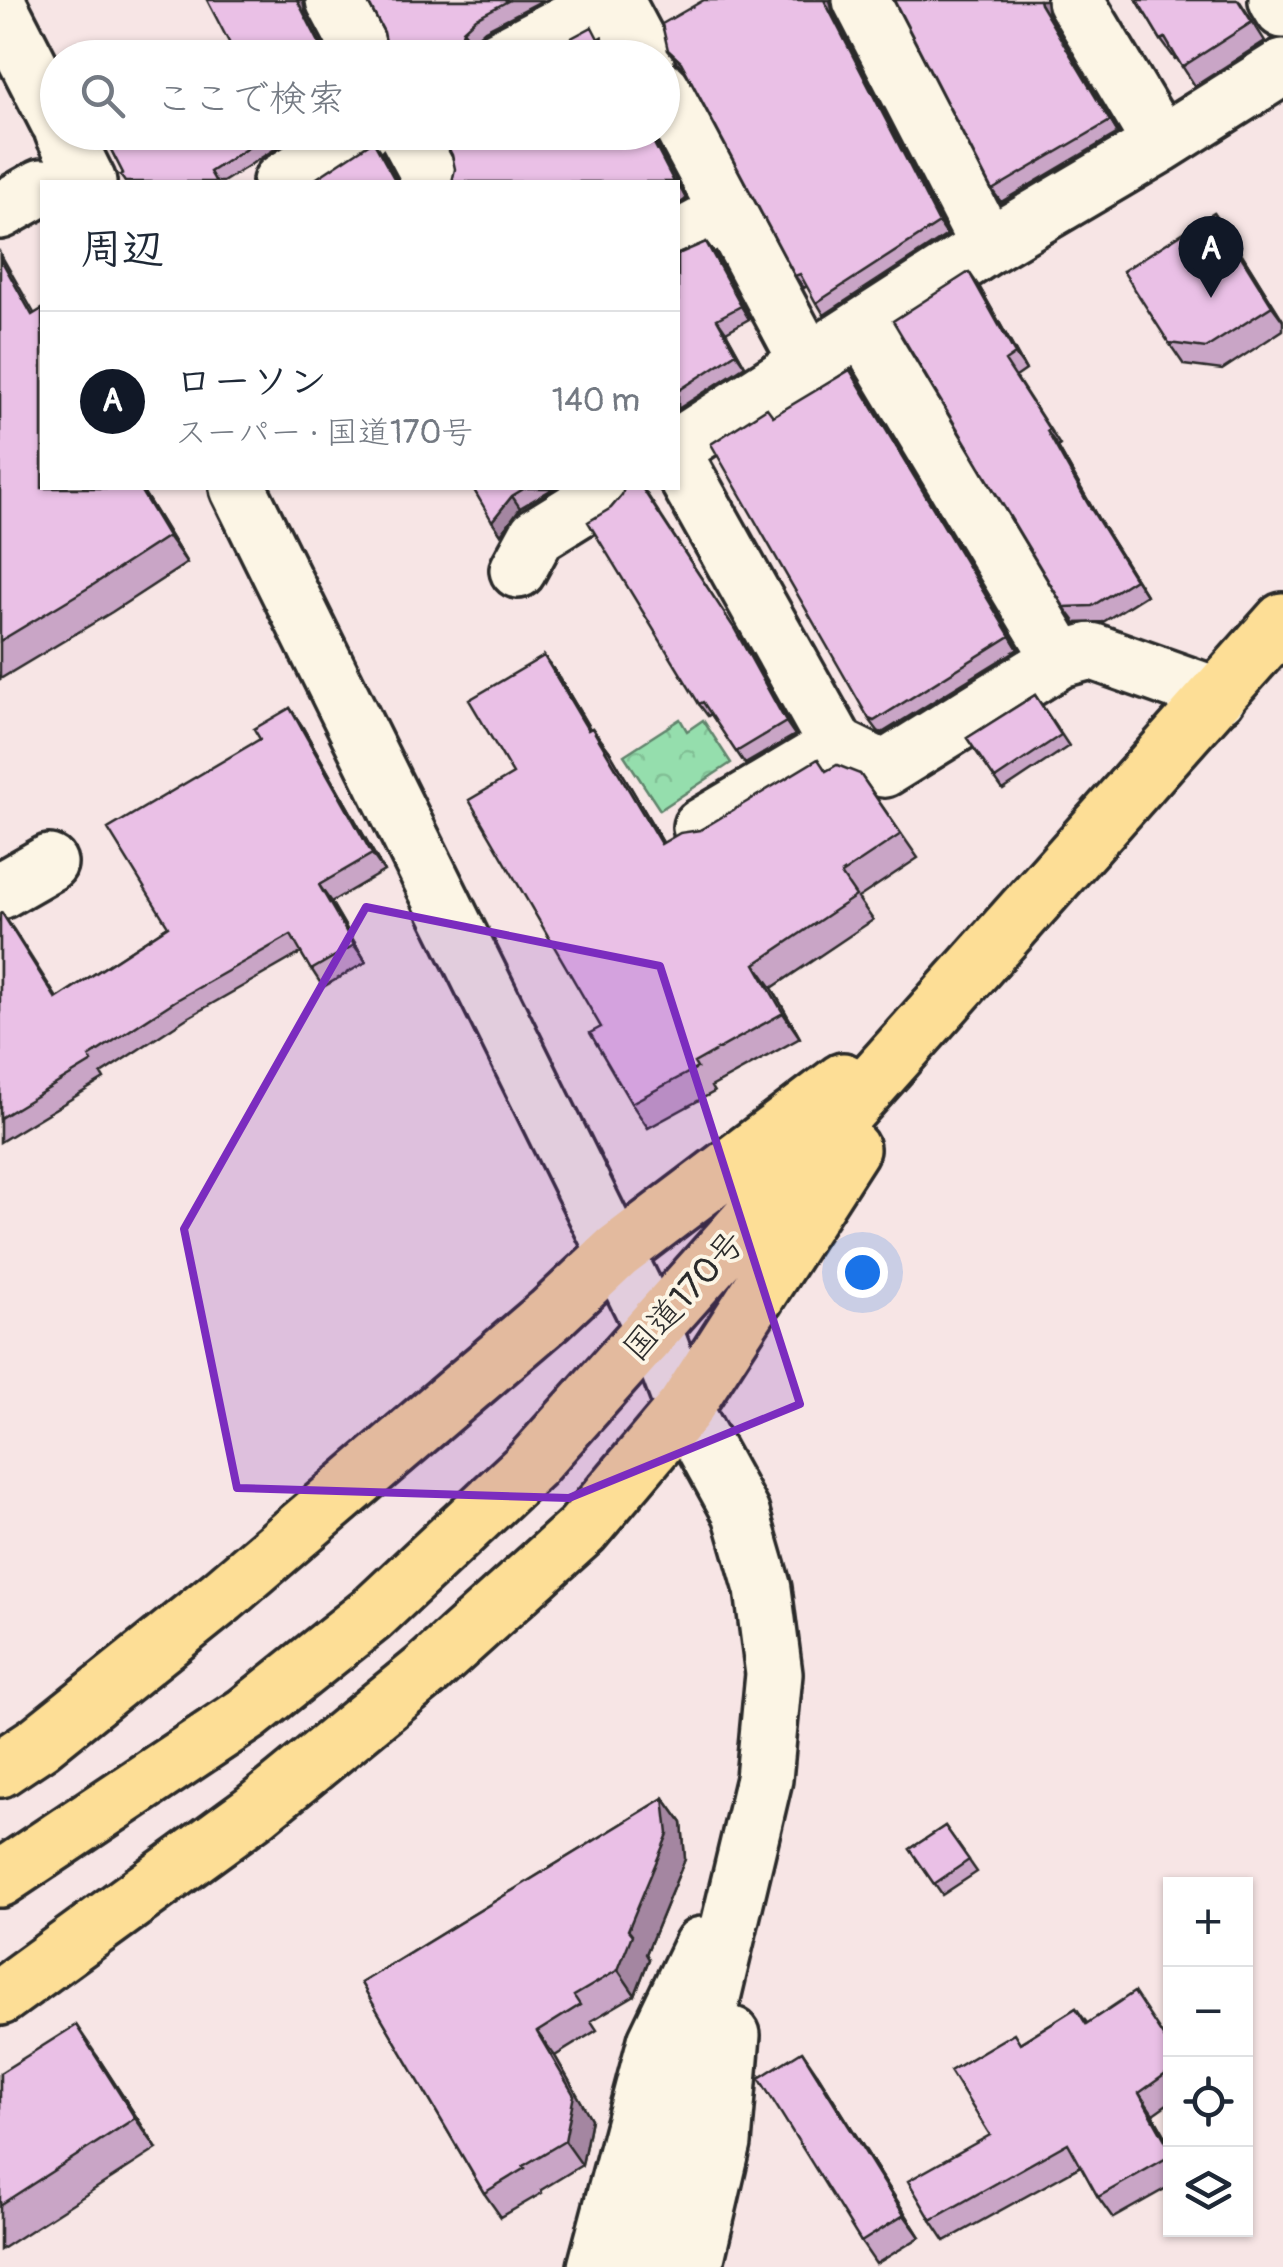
<!DOCTYPE html>
<html lang="ja">
<head>
<meta charset="utf-8">
<style>
	body { margin:0; font-family:Pangolin,"Klee One",sans-serif; background:#f6f6f7; color:#1f2937 }
	.controls { position:absolute; right:30px; bottom:30px; display:grid; overflow:hidden; border-radius:0px; box-shadow:0 2px 8px #0004 }
	.controls button { width:90px; height:90px; display:grid; place-items:center; padding:0; border:0; border-bottom:2px solid #e0e1e3; background:#fff; color:#1f2937; font:50px sans-serif }
	.you { position:absolute; left:862px; top:1272px; width:35px; height:35px; margin:-25px; border:8px solid #fff; border-radius:50%; background:#1a73e8; box-shadow:0 0 0 15px #1a73e833 }
	.badge { display:grid; place-items:center; width:65px; height:65px; border-radius:50%; background:#111827; color:#fff; font-size:32px; font-weight:700 }
	.pin { position:absolute; translate:-50% -82px; filter:drop-shadow(0 2px 5px #0008) }
	.pin::after { content:''; position:absolute; top:52px; width:35px; height:30px; background:inherit; clip-path:polygon(0 0,100% 0,50% 100%) }
	.list { margin:0; padding:0; list-style:none }
	h2 { display:flex; justify-content:space-between; align-items:center; height:130px; margin:0; padding:0 40px; font-size:42px }
	h2 small { font-size:32px; font-weight:400; color:#747a83 }
	.list li { display:grid; grid-template-columns:65px 1fr auto; gap:30px; align-items:center; box-sizing:border-box; height:180px; padding:0 40px; border-top:2px solid #e0e1e3 }
	.list b { display:block; font-size:38px; white-space:nowrap }
	.list p { margin:0; font-size:32px; white-space:nowrap; color:#747a83 }
	.list em { font-size:32px; font-style:normal; color:#747a83 }
	.icon { flex:none; width:55px; height:55px; fill:none; stroke:currentColor; stroke-width:2; stroke-linecap:round; stroke-linejoin:round }
	.map { position:relative; flex:none; width:1283px; height:2267px; overflow:hidden }
	.search { position:absolute; background:#fff; box-shadow:0 2px 8px #0004; left:40px; top:40px; width:640px; height:110px; display:flex; align-items:center; gap:25px; box-sizing:border-box; padding:0 35px; border-radius:55px; color:#747a83; font-size:38px }
	.panel { position:absolute; background:#fff; box-shadow:0 2px 8px #0004; left:40px; top:180px; width:640px; height:310px; border-radius:0px }
	.map>svg:first-child { display:block }
	.park { fill:url(#park-crowns); stroke:#60846c; stroke-width:2.5 }
	.lines { fill:none; stroke-linecap:round; stroke-linejoin:round }
	.minor-casing { stroke:#2b2b2b; stroke-width:62 }
	.highway-casing { stroke:#2b2b2b; stroke-width:62 }
	.minor { stroke:#fcf5e5; stroke-width:55 }
	.highway { stroke:#fdde96; stroke-width:55 }
	.wall { fill:#c9a5c6; stroke:#2b2b2b; stroke-width:2.5 }
	.shaded-wall { fill:#a486a1; stroke:#2b2b2b; stroke-width:2.5 }
	.building { fill:#eac0e6; stroke:#2b2b2b; stroke-width:2.5 }
	.marked { fill:#7b2cbf; fill-opacity:0.2; stroke:#7b2cbf; stroke-width:8; stroke-linejoin:round }
	.labels { text-anchor:middle; dominant-baseline:central; stroke-width:8; stroke-linejoin:round; paint-order:stroke }
	.street-label { font-size:35px; fill:#2b2b2b; stroke:#fcf5e5 }
</style>
</head>
<body>
<div class="map">
<svg width="1283" height="2267" viewBox="0 0 1283 2267">
	<defs>
		<pattern id="park-crowns" width="20" height="18" patternUnits="userSpaceOnUse" patternTransform="scale(2.5)"><rect width="20" height="18" fill="#95dead"/><path d="M2 6a3 3 0 1 1 6 0M12 15a3 3 0 1 1 6 0" fill="none" stroke="#81bf95"/></pattern>
	</defs>
	<rect width="100%" height="100%" fill="#f7e5e5"/>
	<filter id="ink" filterUnits="userSpaceOnUse"><feTurbulence type="fractalNoise" baseFrequency=".01" numOctaves="2"/><feDisplacementMap in="SourceGraphic" scale="20" xChannelSelector="R" yChannelSelector="G"/><feConvolveMatrix kernelMatrix="1 2 1 2 8 2 1 2 1" color-interpolation-filters="sRGB"/></filter>
	<g filter="url(#ink)">
		<path class="park" d="M680,719L687,731L703,720L731,763L660,810L624,755Z"/>
		<g class="lines">
			<g class="minor-casing">
				<path id="minor" d="M334,0L365,58
					M615,0L646,58
					M861,0L988,246
					M1277,0L1283,10
					M0,8L58,121
					M499,58L610,0
					M662,89L808,362
					M63,132L88,182
					M406,132L433,182
					M1161,144L1283,67
					M281,182L361,132
					M0,211L42,187
					M678,239L728,212
					M678,446L988,246L1161,144L1075,0
					M678,462L837,746L884,769L1061,659L862,327
					M238,488L654,1330L684,1409L741,1513L763,1589L774,1674L764,1779L648,2267
					M518,570L537,535L603,494
					M1061,659L1091,651L1218,696
					M701,827L837,746
					M0,891L49,863
					M596,2267L656,2041L702,1945
					M694,2267L723,2143L732,2035"/>
			</g>
			<g class="highway-casing">
				<path id="highway" d="M0,1769L39,1743L222,1596L550,1315L617,1252L843,1081
					M0,1879L247,1714L371,1615L532,1464L1283,621
					M0,1997L254,1812L426,1671L582,1530L684,1409L851,1149"/>
			</g>
			<use href="#minor" class="minor"/>
			<use href="#highway" class="highway"/>
		</g>
		<path class="wall" d="M367,0H543L485,30L472,42L468,58H384L387,47L384,32Z
			M704,0H830L833,14L947,235L824,315L807,286L804,288L795,276L686,70L677,62L668,50Z
			M1137,0H1239L1265,41L1195,86L1177,58L1175,59L1161,40Z
			M1048,16L1118,133L1001,202L992,190Z
			M102,132H302L223,182H125L123,173Z
			M678,184L686,199L678,205Z
			M1230,235L1283,320V330L1222,370L1184,365L1169,343Z
			M706,242L715,254L749,319L726,332L745,366L678,409V254Z
			M0,253L42,488H141L187,563L112,612L0,679Z
			M980,288L1026,370L1016,377L1060,445L1058,447L1099,520L1146,595L1103,622L1076,623L1064,607Z
			M859,382L1018,649L882,733L878,731L869,719L773,416Z
			M473,488H554L520,508L501,534Z
			M622,495L742,641L795,735L745,764L711,714L708,716L699,704L611,508Z
			M544,656L561,680L590,729L592,728L610,752L663,843L700,830L826,771L860,774L918,858L858,898L873,920L772,988L800,1038L711,1087L714,1092L648,1128L631,1103L601,1027L513,774Z
			M1035,695L1069,746L1003,790L967,738Z
			M290,708L302,726L384,871L331,902L366,962L323,987L301,953L187,1018L101,1074L104,1079L0,1142V914L2,913L14,930L57,998L168,926L260,739Z
			M664,1798L682,1823L685,1859L646,1954L649,1959L635,1995L591,2021L597,2030L555,2056L591,2119L582,2165L541,2190L542,2193L501,2217L484,2193L361,1983Z
			M945,1826L977,1872L942,1895L910,1849Z
			M1076,2008L1087,2023L1170,2046V2102L1153,2114L1170,2144V2186L1113,2218L1098,2197L1081,2166L945,2241L931,2220L990,2135L1021,2042Z
			M97,2056L157,2149L0,2250V2073Z
			M817,2073L920,2237L876,2264L861,2242Z"/>
		<path class="shaded-wall" d="M297,0H303L306,15L329,58H327Z
			M824,0H830L833,14L947,235L939,223Z
			M1039,0H1046L1048,16L1118,133L1040,4Z
			M463,30L472,42L468,58H462L459,45Z
			M648,132H650L677,182H674Z
			M373,141L382,154L398,182H396Z
			M1214,213L1230,235L1283,321L1272,306Z
			M706,242L715,254L749,319L741,306Z
			M0,253L42,327L32,315L0,258Z
			M969,272L980,288L1026,370L1015,354Z
			M717,319L726,332L745,366L736,353Z
			M850,370L859,382L1018,649L1010,636Z
			M1047,431L1058,447L1099,520L1146,595L1088,504Z
			M139,488H141L187,563L168,536Z
			M643,488L742,641L795,735L786,722Z
			M512,496L520,508L501,534L492,521Z
			M544,656L561,680L605,755L588,730Z
			M290,708L302,726L384,871L372,854Z
			M592,728L610,752L678,868L661,844Z
			M319,885L331,902L366,962L354,945Z
			M755,964L772,988L800,1038L783,1013Z
			M664,1798L682,1823L685,1859L646,1954L649,1959L635,1995L618,1970Z
			M76,2025L97,2056L157,2149L135,2118Z
			M537,2032L555,2056L591,2119L582,2165L565,2141Z
			M802,2051L817,2073L920,2237L904,2215Z
			M1139,2093L1153,2114L1170,2144V2149Z"/>
		<path class="building" d="M207,0H297L327,58H215L232,48Z
			M367,0H510L476,18L463,30L459,45L462,58H384L387,47L384,32Z
			M704,0H824L939,223L816,303L800,274L795,276L681,62L668,50L662,24Z
			M894,0H1039L1040,4L1110,121L992,190Z
			M1137,0H1238L1252,22L1182,67L1165,38L1161,40Z
			M592,27L608,58H534Z
			M102,132H273L210,172L216,182H125L120,175L123,173Z
			M440,132H648L674,182H452L455,169L452,155Z
			M373,141L396,182H316L314,180Z
			M1214,213L1272,306L1206,348L1169,343L1123,271Z
			M706,242L741,306L717,319L736,353L678,391V254Z
			M0,258L32,315L42,309V488H139L168,536L93,585L0,641Z
			M969,272L1015,354L1005,361L1049,429L1047,431L1088,504L1135,579L1092,606L1064,607L893,321Z
			M850,370L1010,636L874,721L869,719L711,444L767,408L773,416Z
			M473,488H525L512,496L492,521Z
			M624,488H642L734,628L786,722L736,752L703,702L699,704L588,522L611,508L622,495Z
			M544,656L588,730L592,728L661,844L680,833L700,830L818,759L826,771L837,765L860,774L901,834L841,874L856,896L755,964L783,1013L694,1063L697,1068L631,1103L590,1033L601,1027L469,800L513,774L469,700Z
			M1035,695L1061,735L995,779L967,738Z
			M290,708L372,854L319,885L354,945L311,970L291,935L175,1001L89,1057L92,1062L0,1118V914L2,913L56,999L168,926L108,829L260,739L254,729Z
			M664,1798L668,1834L628,1930L632,1935L618,1970L574,1996L580,2005L537,2032L574,2095L565,2141L523,2166L525,2168L484,2193L361,1983Z
			M945,1826L969,1860L934,1884L910,1849Z
			M1134,1992L1170,2047V2071L1139,2093L1170,2149V2156L1098,2197L1068,2143L931,2220L908,2181L990,2135L950,2071L1014,2033L1020,2043L1076,2008L1086,2024Z
			M76,2025L135,2118L0,2205V2073Z
			M802,2051L904,2215L861,2242L759,2078Z"/>
	</g>
	<path class="marked" d="M366,907L660,966L800,1404L569,1498L237,1488L184,1229Z"/>
	<g class="labels">
		<g class="street-label">
			<text transform="translate(684 1296) rotate(-48)">国道170号</text>
		</g>
	</g>
</svg>
<div class="controls">
<button>+</button>
<button>−</button>
<button><svg class="icon" aria-label="locate" viewBox="0 0 24 24"><circle cx="12" cy="12" r="6"/><path d="M12 2v4M12 18v4M2 12h4M18 12h4"/></svg></button>
<button><svg class="icon" aria-label="layers" viewBox="0 0 24 24"><path d="M12 4l9 5-9 5-9-5zM3 14l9 5 9-5"/></svg></button>
</div>
<div class="you"></div>
<div class="pin badge" style="left:1211px;top:298px">A</div>
<div class="search"><svg class="icon" aria-label="search" viewBox="0 0 24 24"><circle cx="10" cy="10" r="6"/><path d="M15 15l6 6"/></svg>ここで検索</div>
<section class="panel">
<h2>周辺<small></small></h2>
<ul class="list">
<li><span class="badge">A</span><div><b>ローソン</b><p>スーパー · 国道170号</p></div><em>140 m</em></li>
</ul>
</section>
</div>
</body>
</html>
